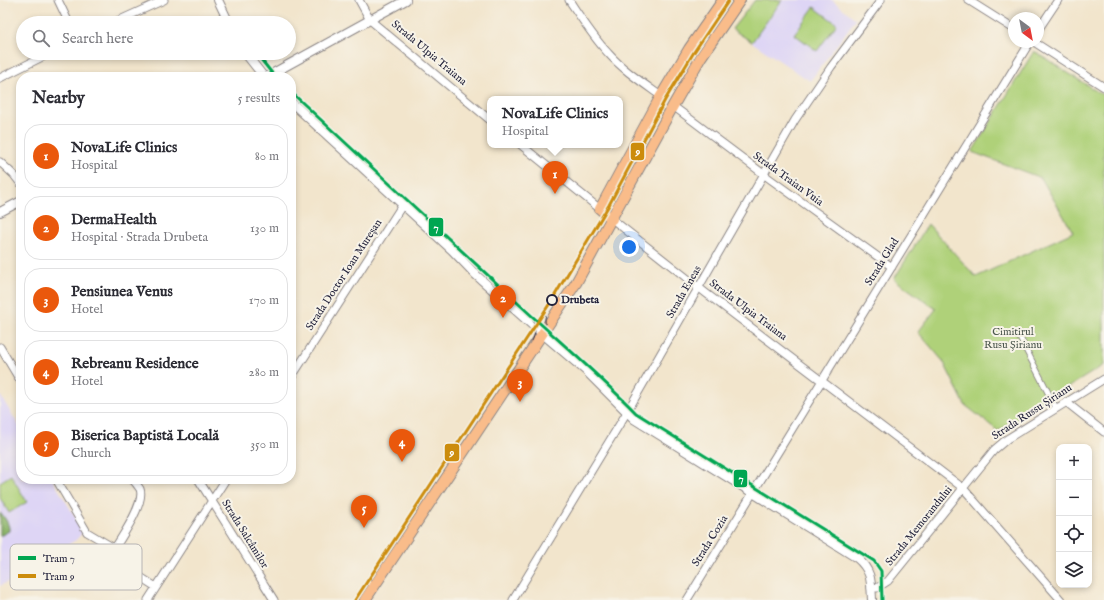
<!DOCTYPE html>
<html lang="en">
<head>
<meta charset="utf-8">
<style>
	body { margin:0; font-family:"IM FELL English",serif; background:#f2f2f3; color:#2b2b33 }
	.controls { position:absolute; right:12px; bottom:12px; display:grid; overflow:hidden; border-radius:8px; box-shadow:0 2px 6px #0003 }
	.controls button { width:36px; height:36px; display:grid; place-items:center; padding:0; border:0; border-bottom:1px solid #e1e1e2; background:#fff; color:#2b2b33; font:20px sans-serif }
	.compass { position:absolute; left:1008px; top:12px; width:36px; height:36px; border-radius:50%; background:#fff; box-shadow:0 2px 6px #0003; rotate:148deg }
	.you { position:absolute; left:629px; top:247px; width:14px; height:14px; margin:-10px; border:3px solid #fff; border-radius:50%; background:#1a73e8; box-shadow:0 0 0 6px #1a73e833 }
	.badge { display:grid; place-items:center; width:26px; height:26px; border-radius:50%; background:#ea580c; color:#fff; font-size:13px; font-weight:700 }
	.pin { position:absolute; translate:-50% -33px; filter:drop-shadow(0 1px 2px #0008) }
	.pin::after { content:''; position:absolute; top:21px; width:14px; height:12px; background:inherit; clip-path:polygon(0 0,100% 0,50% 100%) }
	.popup { position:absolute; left:487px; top:96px; width:136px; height:52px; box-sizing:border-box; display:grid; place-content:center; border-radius:8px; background:#fff; filter:drop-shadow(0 1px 3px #0005); font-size:13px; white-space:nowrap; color:#7c7c81 }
	.popup b { font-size:15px; color:#2b2b33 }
	.popup::after { content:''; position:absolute; left:50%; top:100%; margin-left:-8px; border:8px solid transparent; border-top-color:#fff }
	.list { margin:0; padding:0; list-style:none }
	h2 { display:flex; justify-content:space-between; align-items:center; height:52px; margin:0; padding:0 16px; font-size:17px }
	h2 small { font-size:13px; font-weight:400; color:#7c7c81 }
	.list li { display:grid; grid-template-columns:26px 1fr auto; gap:12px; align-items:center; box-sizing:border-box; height:64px; margin:0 8px 8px; padding:0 8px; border:1px solid #e1e1e2; border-radius:16px }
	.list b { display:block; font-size:15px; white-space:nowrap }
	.list p { margin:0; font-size:13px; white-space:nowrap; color:#7c7c81 }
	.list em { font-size:13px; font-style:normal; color:#7c7c81 }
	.icon { flex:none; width:22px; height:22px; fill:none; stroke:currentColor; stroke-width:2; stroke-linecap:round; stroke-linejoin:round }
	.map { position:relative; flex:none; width:1104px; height:600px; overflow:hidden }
	.search { position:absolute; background:#fff; box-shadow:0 2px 6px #0003; left:16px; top:16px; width:280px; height:44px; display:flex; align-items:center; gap:10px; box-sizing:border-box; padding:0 14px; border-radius:22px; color:#7c7c81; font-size:15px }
	.panel { position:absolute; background:#fff; box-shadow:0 2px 6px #0003; left:16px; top:72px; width:280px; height:412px; border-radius:16px }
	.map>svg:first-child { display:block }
	.built { fill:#ded5f5 }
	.green { fill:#afd179; stroke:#687a5a }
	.forest { fill:#8bb369; stroke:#566a52 }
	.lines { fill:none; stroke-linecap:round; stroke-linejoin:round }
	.pedestrian-casing { stroke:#8a8484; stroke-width:7 }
	.minor-casing { stroke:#8a8484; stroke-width:9 }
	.tertiary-casing { stroke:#8a8484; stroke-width:10 }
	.primary-casing { stroke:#8a8484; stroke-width:12 }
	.pedestrian { stroke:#fff; stroke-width:5 }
	.minor { stroke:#fff; stroke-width:7 }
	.tertiary { stroke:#fff; stroke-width:8 }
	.primary { stroke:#f9bc8a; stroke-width:10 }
	.tram { stroke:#22223b; stroke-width:1 }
	.tram-1-casing { stroke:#f7f3e8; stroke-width:6 }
	.tram-2-casing { stroke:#f7f3e8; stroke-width:6 }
	.tram-1 { stroke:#00a651; stroke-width:3 }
	.tram-2 { stroke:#cc8c0c; stroke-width:3 }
	.stop-dot { fill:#f7f3e8; stroke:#22223b; stroke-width:2 }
	.labels { text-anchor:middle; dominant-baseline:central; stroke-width:4; stroke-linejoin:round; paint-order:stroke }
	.street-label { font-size:11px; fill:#22223b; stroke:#f7f3e8 }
	.stop-label { font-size:11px; font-weight:bold; fill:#22223b; stroke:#f7f3e8; text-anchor:start }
	.park-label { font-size:11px; fill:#4c574e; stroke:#f7f3e8 }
	.key { fill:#f7f3e8; stroke:#b7b4b4; stroke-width:1 }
	.key-label { font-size:11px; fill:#22223b }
	.line-badge { stroke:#f7f3e8; stroke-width:1.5 }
	.badge-label { font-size:11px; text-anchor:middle; font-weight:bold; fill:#fff }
</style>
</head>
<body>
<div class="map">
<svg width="1104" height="600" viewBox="0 0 1104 600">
	<rect width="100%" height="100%" fill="#f7f3e8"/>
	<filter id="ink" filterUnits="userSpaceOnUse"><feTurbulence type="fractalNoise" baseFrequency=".025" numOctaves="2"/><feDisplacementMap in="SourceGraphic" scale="8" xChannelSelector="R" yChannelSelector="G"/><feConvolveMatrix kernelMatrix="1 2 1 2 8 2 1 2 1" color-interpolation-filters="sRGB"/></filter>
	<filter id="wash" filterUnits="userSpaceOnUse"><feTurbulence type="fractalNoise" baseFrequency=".012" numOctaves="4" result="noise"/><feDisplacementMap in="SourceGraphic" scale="16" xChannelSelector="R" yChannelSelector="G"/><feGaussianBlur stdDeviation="0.9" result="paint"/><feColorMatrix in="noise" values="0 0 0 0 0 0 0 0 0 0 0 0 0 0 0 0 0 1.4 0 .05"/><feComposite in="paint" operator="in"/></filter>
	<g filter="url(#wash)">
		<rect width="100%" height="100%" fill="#f2e5cc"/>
		<path class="built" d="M755,0H832L856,19L810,81L732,29Z
			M0,395L21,429V479H52L84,531L76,540L53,553L55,557L0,586Z"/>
		<path class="green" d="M755,0H782L752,42L732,29Z
			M814,7L837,24L817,51L794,34Z
			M1034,51L1104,96V365L998,431L965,405L943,361L918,332L936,309L894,279L928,224L976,277L1073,232L1041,178L972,152Z
			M11,475L27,502L9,513L0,498V482Z"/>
		<path class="forest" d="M0,513C5,517 10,525 9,531L0,536Z"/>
	</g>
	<g filter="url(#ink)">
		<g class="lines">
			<g class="pedestrian-casing">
				<path id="pedestrian" d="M1018,334L1056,408"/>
			</g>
			<g class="minor-casing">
				<path id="minor" d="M58,0L69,23
					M359,0L370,20L490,120
					M569,0C581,18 593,37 608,53C623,70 643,83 661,96
					M968,0L1014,29
					M113,23L164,0
					M1038,30L1058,0
					M1034,42L1104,87
					M0,78L50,53
					M673,106L770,179L892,267
					M521,145L600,209
					M0,162L14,175L21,184
					M612,219L707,294L963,488L1061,600
					M0,347L21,382
					M291,378L403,204
					M1066,402L1104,432
					M56,479L87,532L114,548
					M132,479C135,482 138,486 140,489C146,504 117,544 109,557L156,587
					M198,479L274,600
					M871,588H877L888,581L994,450L1007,439L1104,379
					M148,600L226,479
					M513,600L627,412L795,120L831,67L881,0
					M687,600L1030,42"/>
			</g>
			<g class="tertiary-casing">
				<path id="tertiary" d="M218,0L229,23
					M245,53L264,77
					M266,77L406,0
					M291,102L452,250L476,275L531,324L586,371L634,419L857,558C872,571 871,581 872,600
					M0,212L21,201"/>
			</g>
			<g class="primary-casing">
				<path id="primary" d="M612,219L600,209L661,96L689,49L723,0
					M365,600L576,283L673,106L701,57L740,0"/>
			</g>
			<use href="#pedestrian" class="pedestrian"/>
			<use href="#minor" class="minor"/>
			<use href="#tertiary" class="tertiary"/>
			<use href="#primary" class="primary"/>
			<path class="tram" d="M548,307C543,318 544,329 552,338
				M526,311C535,320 538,329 532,341"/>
			<g class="tram-1-casing">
				<path id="tram-1" d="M256,53L275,77
					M291,92C368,163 444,235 521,306C560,342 599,375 636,413L874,561L881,571L882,600"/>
			</g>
			<g class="tram-2-casing">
				<path id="tram-2" d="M355,600L552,300L609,205L665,100L694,52L729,0"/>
			</g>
			<use href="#tram-1" class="tram-1"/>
			<use href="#tram-2" class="tram-2"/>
		</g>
	</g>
	<circle class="stop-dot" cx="552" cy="300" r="5"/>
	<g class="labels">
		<g class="street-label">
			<text transform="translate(429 53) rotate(40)">Strada Ulpia Traiana</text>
			<text transform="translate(788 179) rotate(36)">Strada Traian Vuia</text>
			<text transform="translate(882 262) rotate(-58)">Strada Glad</text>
			<text transform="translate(344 275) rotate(-57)">Strada Doctor Ioan Mureșan</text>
			<text transform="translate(684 292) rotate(-60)">Strada Eneas</text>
			<text transform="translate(748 310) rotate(37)">Strada Ulpia Traiana</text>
			<text transform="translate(1032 412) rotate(-33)">Strada Russu Șirianu</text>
			<text transform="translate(919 526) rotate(-51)">Strada Memorandului</text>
			<text transform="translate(245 534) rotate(58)">Strada Salcâmilor</text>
			<text transform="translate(710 541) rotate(-58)">Strada Cozia</text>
		</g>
		<g class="stop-label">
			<text x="561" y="300">Drubeta</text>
		</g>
		<g class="park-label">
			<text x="1013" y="332">Cimitirul<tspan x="1013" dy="13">Rusu Șirianu</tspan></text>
		</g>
	</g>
	<rect x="10" y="544" width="132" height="46" rx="6" class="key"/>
	<rect x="18" y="556" width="18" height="4" fill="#00a651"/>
	<rect x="18" y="574" width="18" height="4" fill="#cc8c0c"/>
	<g class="key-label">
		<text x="43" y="562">Tram 7</text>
		<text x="43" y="580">Tram 9</text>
	</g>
	<g class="line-badge">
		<rect x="630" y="142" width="15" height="19" rx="4" fill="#cc8c0c"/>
		<rect x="428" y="217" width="16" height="20" rx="4" fill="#00a651"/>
		<rect x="444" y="443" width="16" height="19" rx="4" fill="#cc8c0c"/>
		<rect x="733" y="469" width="15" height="19" rx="4" fill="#00a651"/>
	</g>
	<g class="badge-label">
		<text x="638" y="155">9</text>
		<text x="436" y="231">7</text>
		<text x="452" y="456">9</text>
		<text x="741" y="482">7</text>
	</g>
</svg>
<div class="controls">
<button>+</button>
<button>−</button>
<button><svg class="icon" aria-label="locate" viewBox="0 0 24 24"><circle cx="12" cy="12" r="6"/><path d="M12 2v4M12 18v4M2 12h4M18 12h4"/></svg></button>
<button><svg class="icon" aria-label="layers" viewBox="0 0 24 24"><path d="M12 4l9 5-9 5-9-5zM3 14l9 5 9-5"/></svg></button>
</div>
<svg class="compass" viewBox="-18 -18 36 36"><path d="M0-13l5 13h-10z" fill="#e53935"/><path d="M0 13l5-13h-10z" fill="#7c7c81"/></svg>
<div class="you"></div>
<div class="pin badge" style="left:555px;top:194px">1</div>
<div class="popup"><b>NovaLife Clinics</b>Hospital</div>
<div class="pin badge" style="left:503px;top:318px">2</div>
<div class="pin badge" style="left:520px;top:402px">3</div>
<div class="pin badge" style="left:402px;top:462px">4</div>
<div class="pin badge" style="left:364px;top:528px">5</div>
<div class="search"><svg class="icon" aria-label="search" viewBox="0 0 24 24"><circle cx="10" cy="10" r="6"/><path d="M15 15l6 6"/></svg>Search here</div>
<section class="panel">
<h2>Nearby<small>5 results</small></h2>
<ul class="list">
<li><span class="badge">1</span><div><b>NovaLife Clinics</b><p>Hospital</p></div><em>80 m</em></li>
<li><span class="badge">2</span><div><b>DermaHealth</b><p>Hospital · Strada Drubeta</p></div><em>130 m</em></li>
<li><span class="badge">3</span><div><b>Pensiunea Venus</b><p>Hotel</p></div><em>170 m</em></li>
<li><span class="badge">4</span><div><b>Rebreanu Residence</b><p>Hotel</p></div><em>280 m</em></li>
<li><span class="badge">5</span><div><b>Biserica Baptistă Locală</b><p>Church</p></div><em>350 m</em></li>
</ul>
</section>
</div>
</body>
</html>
